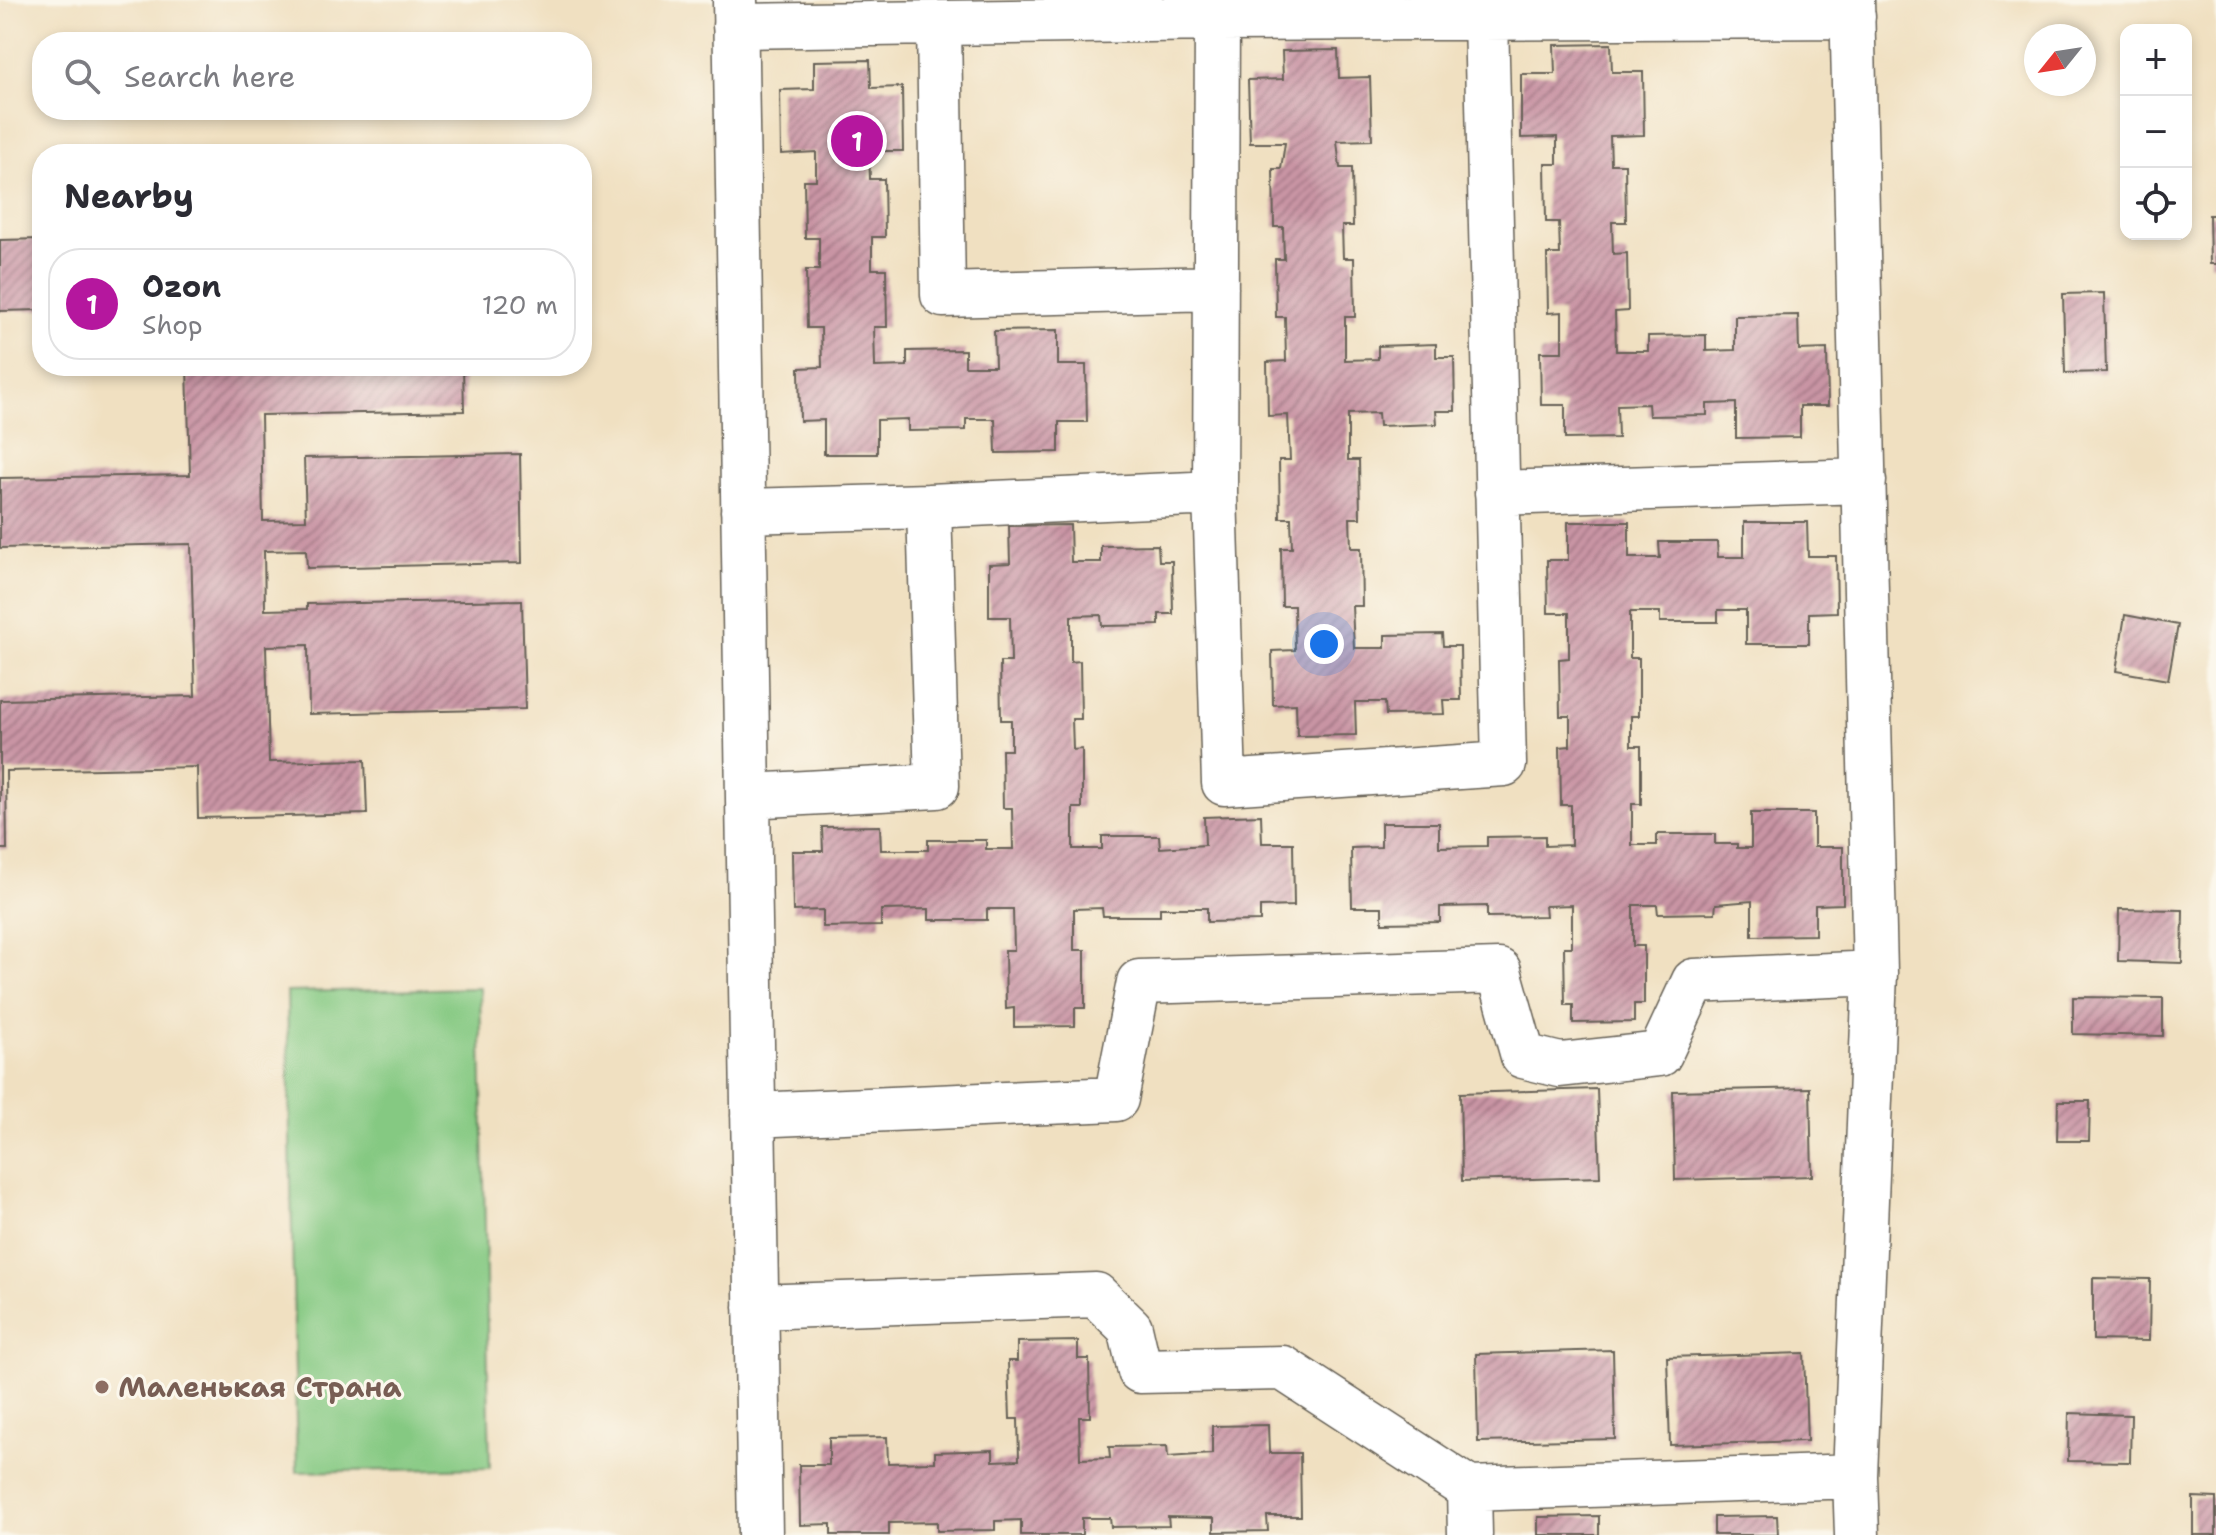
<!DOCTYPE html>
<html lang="en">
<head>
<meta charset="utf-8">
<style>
	body { margin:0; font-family:"Shantell Sans",sans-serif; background:#f2f2f3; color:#2b2b33 }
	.controls { position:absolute; right:24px; top:24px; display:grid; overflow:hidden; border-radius:16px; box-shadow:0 4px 12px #0003 }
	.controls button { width:72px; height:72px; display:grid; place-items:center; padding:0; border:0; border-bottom:2px solid #e1e1e2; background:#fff; color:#2b2b33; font:40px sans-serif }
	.compass { position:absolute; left:2024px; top:24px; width:72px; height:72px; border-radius:50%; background:#fff; box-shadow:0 4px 12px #0003; rotate:240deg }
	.you { position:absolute; left:1324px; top:644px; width:28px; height:28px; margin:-20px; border:6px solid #fff; border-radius:50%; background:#1a73e8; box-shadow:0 0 0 12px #1a73e833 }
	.badge { display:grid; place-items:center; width:52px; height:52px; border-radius:50%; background:#b5179e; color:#fff; font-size:26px; font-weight:700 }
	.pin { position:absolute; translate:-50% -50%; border:4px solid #fff; box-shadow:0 2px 8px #0006 }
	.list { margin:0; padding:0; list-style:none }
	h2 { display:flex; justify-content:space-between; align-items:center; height:104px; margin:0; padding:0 32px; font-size:34px }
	h2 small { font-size:26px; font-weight:400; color:#7c7c81 }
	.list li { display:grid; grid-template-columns:52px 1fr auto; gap:24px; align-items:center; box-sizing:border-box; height:112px; margin:0 16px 16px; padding:0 16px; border:2px solid #e1e1e2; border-radius:32px }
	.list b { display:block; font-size:30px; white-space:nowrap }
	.list p { margin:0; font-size:26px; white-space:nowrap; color:#7c7c81 }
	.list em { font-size:26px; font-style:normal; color:#7c7c81 }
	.icon { flex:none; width:44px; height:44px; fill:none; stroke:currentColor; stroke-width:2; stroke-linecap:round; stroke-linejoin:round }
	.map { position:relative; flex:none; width:2216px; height:1535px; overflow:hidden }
	.search { position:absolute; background:#fff; box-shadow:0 4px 12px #0003; left:32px; top:32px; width:560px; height:88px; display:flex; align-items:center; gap:20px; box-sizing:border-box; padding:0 28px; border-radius:32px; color:#7c7c81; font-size:30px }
	.panel { position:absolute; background:#fff; box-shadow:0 4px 12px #0003; left:32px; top:144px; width:560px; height:232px; border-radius:32px }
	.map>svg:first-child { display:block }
	.green { fill:#85c982; stroke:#50724f; stroke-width:2 }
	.building { fill:url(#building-hatch) }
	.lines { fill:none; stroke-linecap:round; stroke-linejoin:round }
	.minor-casing { stroke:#666156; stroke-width:47 }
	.minor { stroke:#fff; stroke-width:44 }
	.education-dot { fill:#8d6e63; stroke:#fbf7ec; stroke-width:3 }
	.labels { text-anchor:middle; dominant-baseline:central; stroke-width:6; stroke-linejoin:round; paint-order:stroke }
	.education-label { font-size:28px; font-weight:bold; fill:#785e54; stroke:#fbf7ec; text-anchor:start }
</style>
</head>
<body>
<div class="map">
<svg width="2216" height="1535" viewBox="0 0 2216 1535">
	<defs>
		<pattern id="building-hatch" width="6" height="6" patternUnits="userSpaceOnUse" patternTransform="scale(2)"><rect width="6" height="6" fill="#c994a4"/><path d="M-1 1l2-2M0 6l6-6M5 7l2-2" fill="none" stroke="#a27885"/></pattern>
	</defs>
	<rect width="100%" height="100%" fill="#fbf7ec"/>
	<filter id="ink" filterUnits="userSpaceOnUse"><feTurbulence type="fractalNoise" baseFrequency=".0125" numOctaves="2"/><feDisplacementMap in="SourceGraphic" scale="16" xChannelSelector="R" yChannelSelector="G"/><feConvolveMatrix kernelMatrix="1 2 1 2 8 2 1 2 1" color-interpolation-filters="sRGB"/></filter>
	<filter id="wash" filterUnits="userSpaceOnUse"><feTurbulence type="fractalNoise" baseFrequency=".006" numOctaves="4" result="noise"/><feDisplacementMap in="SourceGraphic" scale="32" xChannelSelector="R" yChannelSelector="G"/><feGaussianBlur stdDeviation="1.8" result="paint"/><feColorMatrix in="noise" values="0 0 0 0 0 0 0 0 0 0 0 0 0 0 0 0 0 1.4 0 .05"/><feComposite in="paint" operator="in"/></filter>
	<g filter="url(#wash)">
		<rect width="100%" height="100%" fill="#f0e0c1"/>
		<path class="green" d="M480,988L490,1468L297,1472L287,992Z"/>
		<g id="blocks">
			<path class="building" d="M1611,44L1612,72H1643L1644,135L1610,136L1611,164H1625L1626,222H1612L1613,254L1627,253L1628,311L1615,312L1616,351H1648V336L1706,335V351L1735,350V316L1798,315L1799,350L1827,349L1828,406H1800V437L1736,438V403L1707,404V415L1649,416L1648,404L1617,405L1618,438L1565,439V405H1541L1540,352H1562V312L1548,313L1547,254H1560L1559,222H1546L1545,164H1557V137L1521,138V74H1555L1554,45Z
				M1338,50L1339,78L1370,77L1372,140L1337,141L1340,168H1352L1353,226H1342L1343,258H1354L1355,317H1345V360L1378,359V346L1436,344V357H1454L1455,411H1436L1437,424L1379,426L1378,413L1348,414V460H1359L1360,518H1350L1351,548H1361L1362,606H1352L1354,648H1385V635L1442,634L1443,646H1460L1461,700H1443L1444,714L1386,715L1385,702H1355L1356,735L1297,736L1296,704L1273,705L1272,651L1295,650L1294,606H1282L1281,548H1292L1291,518H1280L1279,460H1290L1288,415L1268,416L1267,362L1286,361L1285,317H1276L1275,259H1284L1283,227H1274L1273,169H1281L1285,143H1250L1248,80L1283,79L1282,51Z
				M870,60L871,88L902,87L903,151H869L870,179H884L885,237H872V269H886L887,327H874L875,367L907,366V351L965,350V366H995L994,331L1058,330V365H1086L1087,422H1059V452L996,453L995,419H966V430L908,431V419L877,420V454H824V420L800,421L799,368L822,367L821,328H807L806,270H819V238H805L804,180H816V152L781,154L780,90L814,89V61Z
				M2209,215H2216V264H2210Z
				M42,239V310L0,311V240Z
				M2104,293L2106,372L2065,373L2063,294Z
				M187,366H463L464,411L261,415L263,521L306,520L304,458L520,454L522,563L307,568L306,550L264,551L265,610L307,609V604L522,600L525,709L309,714L308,645L266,646L269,762L365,760L367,814L198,818L197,767L6,771L7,849H0V700L195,696L191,544L0,548V478L190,475Z
				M1568,522H1629V558H1660L1659,542H1717L1718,557H1744V522H1807L1808,556H1836L1837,612L1809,613V644H1746V610H1718V622H1660V612H1630V658H1639V716H1631V746H1641V804H1632V845H1657V834H1715V844H1737V848H1751V813H1814V847H1843V904L1815,905V935L1752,936V901L1716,904L1715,913L1658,914L1657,905H1633V946H1644V1004H1634V1022L1573,1023V1005H1565L1564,947H1572V905L1545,906L1546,916L1487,917V906L1440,907V922L1382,923V907H1352L1351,848L1381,847V823H1439V847L1487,846V837L1545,836V846L1571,845V805H1561L1560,747L1570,746V716H1560L1559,659L1569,658V613H1548L1547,560H1568Z
				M1070,525L1071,562H1101V546L1158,545L1159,561H1172L1173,614H1159V625L1102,626L1101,615L1071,616V662L1080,661L1081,719H1072L1073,750L1082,749V808H1073V849H1102V836H1159L1160,848L1205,845L1204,817L1261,815L1262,843H1293L1294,906L1260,907V921L1207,922V908H1160V916H1103L1102,908L1074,909V950H1085V1008H1075V1026L1014,1027V1008L1006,1009L1005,950H1014L1013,909H987V920H929V909L881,910V926L823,927V910L793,911L792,851H823L822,827L880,826L881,850H928V840H986V849H1013L1012,808H1003L1002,750H1011V720H1001L1000,662H1011L1010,617H989V564L1010,563L1009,526Z
				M2125,615L2178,625L2168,680L2116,671Z
				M2119,909L2183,910L2182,963L2118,961Z
				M2073,997L2163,998V1036L2073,1034Z
				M1810,1088L1812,1176L1675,1180L1673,1091Z
				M1597,1089L1600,1177L1462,1181L1460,1093Z
				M2058,1101H2090L2089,1141H2057Z
				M2093,1278L2150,1279L2149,1341L2093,1340Z
				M1078,1341V1359H1089L1090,1417H1079L1080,1459L1110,1458L1109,1447L1167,1446L1168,1457L1212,1454V1426L1268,1425L1269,1453H1300L1301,1516H1267L1268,1531L1214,1532V1518L1168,1517L1169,1526L1111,1527L1110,1518H1082V1535H1021V1520L995,1521V1530L937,1531V1522L889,1523V1535H831V1524L800,1525L799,1465H829V1438L887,1437L888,1463L935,1462V1452L993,1450V1461L1019,1460L1018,1419H1010L1008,1361H1017V1342Z
				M1613,1350L1615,1439L1478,1442L1476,1354Z
				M1804,1353L1807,1441L1670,1445L1667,1357Z
				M2069,1413L2131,1415L2130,1462L2068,1461Z
				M2193,1497L2216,1498V1535H2193Z
				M1599,1516V1535H1538V1517Z
				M1777,1516L1778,1535H1714V1517Z"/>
		</g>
	</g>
	<g filter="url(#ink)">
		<use href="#blocks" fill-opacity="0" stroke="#666156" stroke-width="2"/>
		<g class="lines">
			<g class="minor-casing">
				<path id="minor" d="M735,0L760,1535
					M1852,0L1875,973L1855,1476L1857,1535
					M939,23L943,295L1216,288
					M735,26L1217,19
					M1215,493L1224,783L1504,764L1486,18
					M1497,493L1864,481
					M743,511L929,506
					M748,796L937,786L929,506L1215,493L1217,19L1853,16
					M753,1115L1116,1099L1139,982L1499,971L1523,1056L1560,1065L1660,1054L1694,981L1875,973
					M756,1307L1096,1295L1130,1328L1140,1371L1283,1368L1469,1489
					M1470,1535L1469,1489L1855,1476"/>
			</g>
			<use href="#minor" class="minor"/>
		</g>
	</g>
	<circle class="education-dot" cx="102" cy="1387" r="8"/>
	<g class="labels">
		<g class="education-label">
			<text x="118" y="1387">Маленькая Страна</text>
		</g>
	</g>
</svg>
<div class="controls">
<button>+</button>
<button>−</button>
<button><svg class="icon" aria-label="locate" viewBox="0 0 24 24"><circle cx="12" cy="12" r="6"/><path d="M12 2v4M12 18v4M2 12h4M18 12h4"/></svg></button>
</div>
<svg class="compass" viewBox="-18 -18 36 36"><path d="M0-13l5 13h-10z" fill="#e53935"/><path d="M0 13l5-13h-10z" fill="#7c7c81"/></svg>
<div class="you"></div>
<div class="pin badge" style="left:857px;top:141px">1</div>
<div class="search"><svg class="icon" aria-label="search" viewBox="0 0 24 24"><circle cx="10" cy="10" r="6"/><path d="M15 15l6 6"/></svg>Search here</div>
<section class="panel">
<h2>Nearby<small></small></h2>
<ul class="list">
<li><span class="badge">1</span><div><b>Ozon</b><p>Shop</p></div><em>120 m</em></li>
</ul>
</section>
</div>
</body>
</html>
